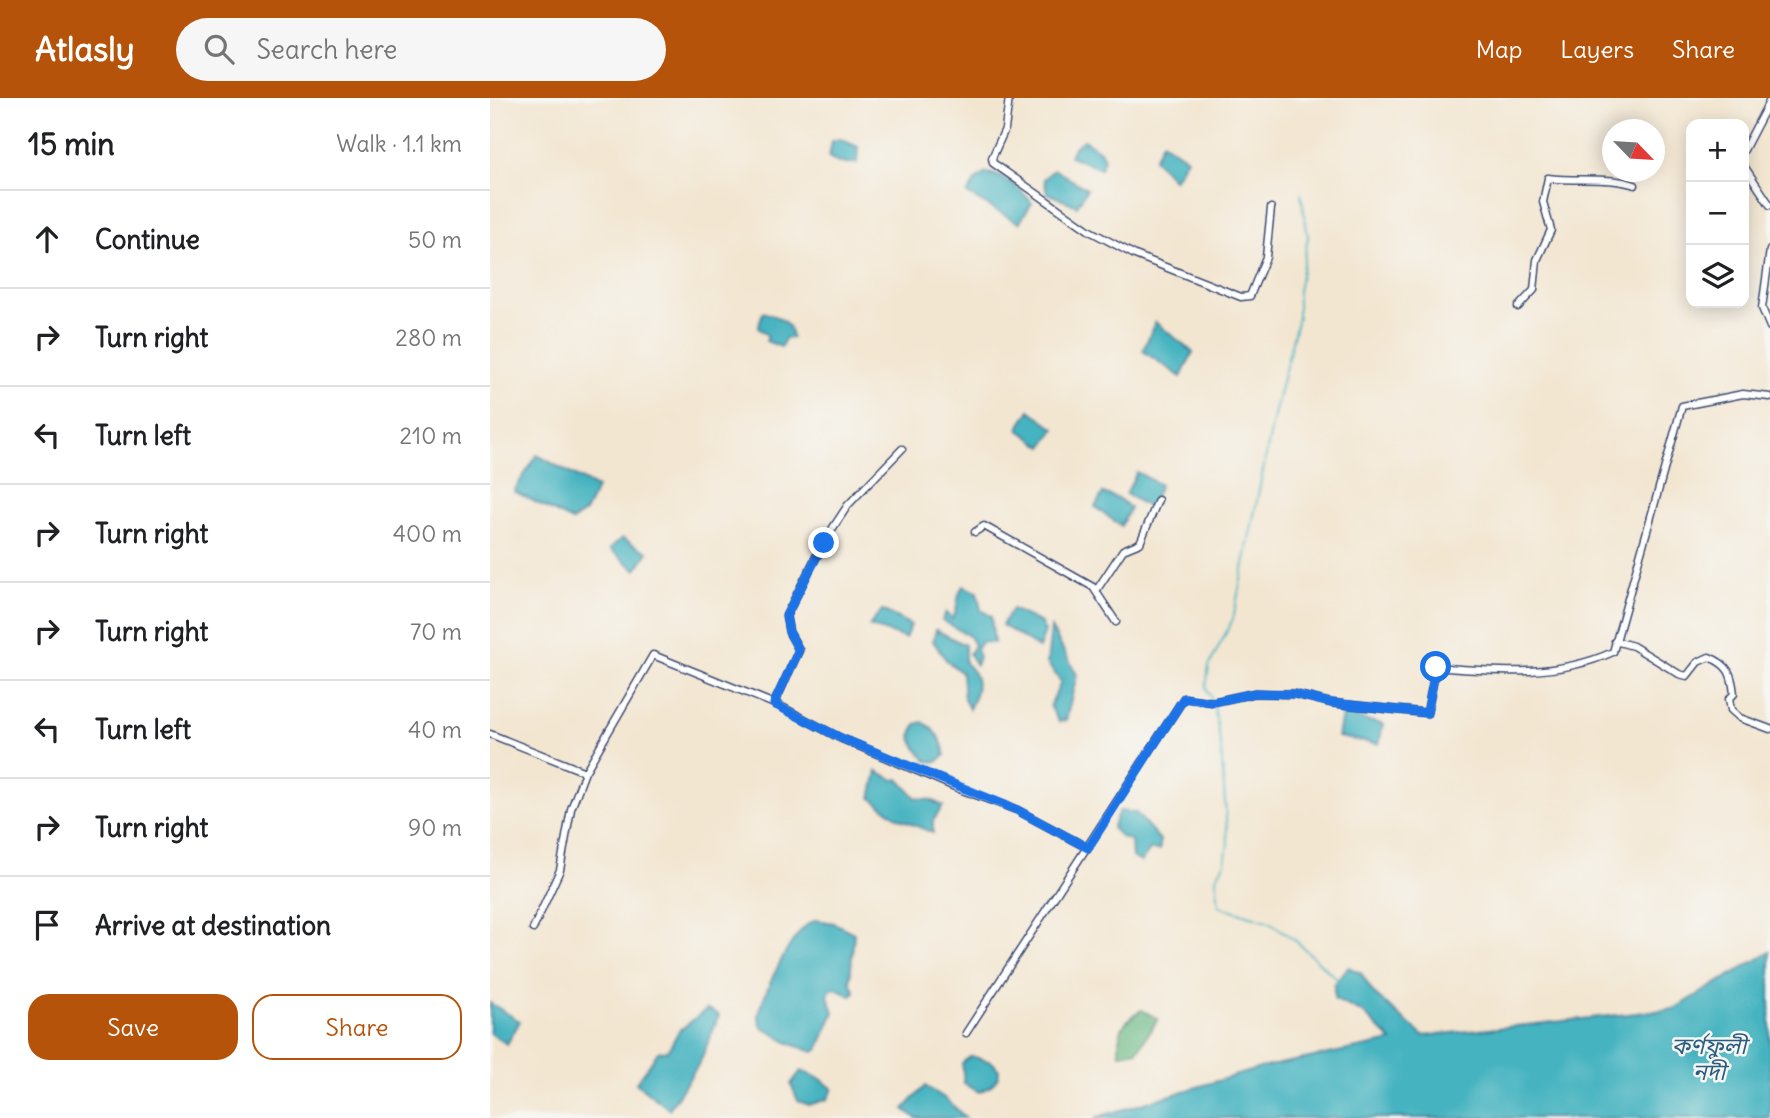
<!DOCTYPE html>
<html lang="en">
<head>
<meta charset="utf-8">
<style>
	body { margin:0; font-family:Delius,"Noto Sans Bengali",sans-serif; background:#f6f6f6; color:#202124 }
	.controls { position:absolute; right:21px; top:21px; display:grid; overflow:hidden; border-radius:14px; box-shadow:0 4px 18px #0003 }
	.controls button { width:63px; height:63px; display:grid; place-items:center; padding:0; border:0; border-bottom:2px solid #e0e0e0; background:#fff; color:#202124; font:35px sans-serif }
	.compass { position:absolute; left:1112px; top:21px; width:63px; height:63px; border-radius:50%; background:#fff; box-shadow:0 4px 18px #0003; rotate:115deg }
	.stop { position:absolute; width:21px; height:21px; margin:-16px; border:5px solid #1a73e8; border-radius:50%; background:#fff }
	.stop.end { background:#1a73e8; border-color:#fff; box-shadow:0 2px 7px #0008 }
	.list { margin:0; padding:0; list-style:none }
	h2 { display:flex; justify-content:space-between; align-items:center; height:91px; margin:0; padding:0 28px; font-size:30px }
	h2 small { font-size:23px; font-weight:400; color:#757577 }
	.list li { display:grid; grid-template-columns:46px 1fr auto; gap:21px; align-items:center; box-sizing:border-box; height:98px; padding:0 28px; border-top:2px solid #e0e0e0 }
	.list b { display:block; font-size:26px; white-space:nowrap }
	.list em { font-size:23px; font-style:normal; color:#757577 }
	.actions { display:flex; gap:14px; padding:21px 28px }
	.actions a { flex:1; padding:16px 0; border:2px solid #b45309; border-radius:21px; text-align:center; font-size:24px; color:#b45309 }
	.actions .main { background:#b45309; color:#fff }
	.icon { flex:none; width:38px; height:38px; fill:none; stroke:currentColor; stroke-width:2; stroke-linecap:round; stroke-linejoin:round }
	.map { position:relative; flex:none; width:1280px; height:1020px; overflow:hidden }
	header { display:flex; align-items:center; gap:42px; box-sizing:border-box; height:98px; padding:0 35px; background:#b45309; color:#fff }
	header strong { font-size:33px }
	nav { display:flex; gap:38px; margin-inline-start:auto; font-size:24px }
	.search { width:490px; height:63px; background:#f6f6f6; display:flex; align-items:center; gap:18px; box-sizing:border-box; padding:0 24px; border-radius:38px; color:#757577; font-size:26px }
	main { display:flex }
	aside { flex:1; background:#fff }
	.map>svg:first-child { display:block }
	.forest { fill:#6bb984; stroke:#437471; stroke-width:2 }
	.water { fill:#45b3c0; stroke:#30718f; stroke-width:2 }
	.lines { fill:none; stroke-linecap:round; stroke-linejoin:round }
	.stream { stroke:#45b3c0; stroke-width:2 }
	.street-casing { stroke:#3b4a6f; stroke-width:9 }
	.street { stroke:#fff; stroke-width:6 }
	.route { stroke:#1a73e8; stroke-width:9 }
	.labels { text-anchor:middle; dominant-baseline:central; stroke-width:5; stroke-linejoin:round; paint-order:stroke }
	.water-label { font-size:23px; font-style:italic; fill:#2a5d80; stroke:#f6f6f2 }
</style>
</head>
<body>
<header>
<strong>Atlasly</strong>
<div class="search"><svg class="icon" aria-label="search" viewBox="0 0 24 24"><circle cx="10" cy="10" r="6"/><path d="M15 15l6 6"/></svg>Search here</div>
<nav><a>Map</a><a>Layers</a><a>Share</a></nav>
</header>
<main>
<aside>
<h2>15 min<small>Walk · 1.1 km</small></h2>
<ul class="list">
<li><svg class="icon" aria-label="ahead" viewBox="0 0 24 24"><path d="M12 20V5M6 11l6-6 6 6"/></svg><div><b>Continue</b></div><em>50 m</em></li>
<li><svg class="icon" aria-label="right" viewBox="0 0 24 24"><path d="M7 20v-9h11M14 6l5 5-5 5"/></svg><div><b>Turn right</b></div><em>280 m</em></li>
<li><svg class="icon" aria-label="left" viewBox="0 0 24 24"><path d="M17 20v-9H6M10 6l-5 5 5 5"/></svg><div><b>Turn left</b></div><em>210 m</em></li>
<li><svg class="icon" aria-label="right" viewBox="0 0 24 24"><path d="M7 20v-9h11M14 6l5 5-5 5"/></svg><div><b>Turn right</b></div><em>400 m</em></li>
<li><svg class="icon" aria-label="right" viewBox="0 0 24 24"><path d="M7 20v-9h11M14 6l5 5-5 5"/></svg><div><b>Turn right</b></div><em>70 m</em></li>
<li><svg class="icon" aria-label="left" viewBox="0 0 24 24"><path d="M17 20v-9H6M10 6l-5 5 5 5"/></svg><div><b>Turn left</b></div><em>40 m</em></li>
<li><svg class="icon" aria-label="right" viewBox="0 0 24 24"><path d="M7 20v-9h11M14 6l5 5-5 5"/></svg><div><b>Turn right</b></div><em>90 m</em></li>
<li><svg class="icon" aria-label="arrive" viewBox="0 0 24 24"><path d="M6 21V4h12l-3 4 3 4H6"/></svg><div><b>Arrive at destination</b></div></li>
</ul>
<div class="actions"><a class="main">Save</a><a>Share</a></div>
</aside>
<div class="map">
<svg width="1280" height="1020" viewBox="0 0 1280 1020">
	<rect width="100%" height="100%" fill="#f6f6f2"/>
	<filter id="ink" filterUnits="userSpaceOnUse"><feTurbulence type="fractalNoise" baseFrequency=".0143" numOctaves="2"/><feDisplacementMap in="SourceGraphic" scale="14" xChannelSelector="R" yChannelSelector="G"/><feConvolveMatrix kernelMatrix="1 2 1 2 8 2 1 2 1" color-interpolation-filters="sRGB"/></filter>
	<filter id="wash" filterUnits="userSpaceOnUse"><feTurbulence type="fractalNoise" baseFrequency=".00686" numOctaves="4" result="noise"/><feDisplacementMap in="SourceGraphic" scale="28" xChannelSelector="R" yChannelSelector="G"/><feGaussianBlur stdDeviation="1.57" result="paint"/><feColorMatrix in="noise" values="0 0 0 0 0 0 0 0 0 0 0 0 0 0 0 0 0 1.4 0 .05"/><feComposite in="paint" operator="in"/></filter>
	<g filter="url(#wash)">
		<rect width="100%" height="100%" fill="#f3e6d1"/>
		<path class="forest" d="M652,912L668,921L647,953L630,956C626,935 633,922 652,912Z"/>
		<path class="water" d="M350,41L368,49L367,65H348L339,59L342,43Z
			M594,42L610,53L614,61L610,71L580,58L584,49Z
			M672,44L697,60L684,82L664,61Z
			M564,71L597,91L587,108L557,95L554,81Z
			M496,75C513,76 532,92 542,105L529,125L477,96L486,82Z
			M273,214C288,219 299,222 302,239L295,241L291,249L276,243L278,238L268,230Z
			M665,224L703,254L691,279L653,253Z
			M540,312L565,331L553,349L528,331Z
			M47,357L107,390L95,414L82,423L24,393Z
			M647,374L670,387L660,410L636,396Z
			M613,395L629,401L640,410L631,428L605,409Z
			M132,440L158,454L146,472L120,451Z
			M473,488L487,494L491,512L501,518L504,545L491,544L486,552L489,559L486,567L479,556L484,547L479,538L452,522L456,514L462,521C470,511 465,498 473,488Z
			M522,511L551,525L555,534L549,550L512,527Z
			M392,512L421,527L415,540L379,528Z
			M561,530L587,577L576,622L569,624L560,608L571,584L557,565Z
			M446,532L475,547V565C492,579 488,593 479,611L474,601L472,575L457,563L443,543Z
			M852,617L893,626L889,646L848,639Z
			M433,624C447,633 452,641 455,657L447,664L437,663L426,650L421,638L426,626Z
			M387,673L404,682L409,681L426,700L441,702L453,708L443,723V735L408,720L381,700Z
			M629,713L646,715L670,742V752H660L651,764L642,759L641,743L631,739L622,730Z
			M327,822L344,825L364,835L360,883L365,895L361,898L346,890L340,892L338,898L344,914L328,952L323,954L299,945L272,929L268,918C273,896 304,826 327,822Z
			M1280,854V1020H605L770,970L902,943L873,915L844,901V887L858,869L871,875L884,896L933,938L1184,911Z
			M0,905L30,923L17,946L0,935Z
			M217,911L229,917L210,964L179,1011L146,985L168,954L178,952L189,933Z
			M481,958L502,964L509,972C509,984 499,990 489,994L474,986L472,965Z
			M311,973L331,981L343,991L338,1001L319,1007L308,1003L301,986Z
			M435,988L456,1001L476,1020H426L414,1011Z"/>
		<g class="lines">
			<path class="stream" d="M722,602L716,589L719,568L743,521L785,313L808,219V193L818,139L811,96
				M724,608L731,650L738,746L735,764L726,780L729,808L780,824L806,843L849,883"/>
		</g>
	</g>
	<g filter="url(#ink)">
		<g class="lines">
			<g class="street-casing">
				<path id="street" d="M519,0L515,31L502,60L503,65L600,133L645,157L751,199L760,198L776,159L781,110
					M1254,52L1280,2
					M1254,68L1280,107
					M1280,152L1272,210L1280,229
					M1028,209L1044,192L1047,162L1061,132L1053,104L1058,80C1087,84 1118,78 1145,87
					M485,434L494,428L603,489L626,524
					M606,493L633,452L650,445L668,402
					M1125,543L1143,548L1189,576L1197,578L1208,564L1219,559C1239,567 1242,576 1244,596L1239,601L1241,612L1250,620L1280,631
					M284,606L309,552L299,534L296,518L333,445L358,407L412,351
					M0,636L95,674L163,557L292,609L350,640L472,692L527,712L598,750
					M43,831L70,772L81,711L95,674
					M476,935L694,600L723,604L765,595L804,596L841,605L937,615L946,569C1007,574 1066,580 1123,554L1192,308L1253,296L1280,299"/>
			</g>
			<use href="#street" class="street"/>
		</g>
	</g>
	<g class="lines" filter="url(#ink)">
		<path class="route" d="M334,445L296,518L299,534L309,552L284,606L351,640L527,712L598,750L694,600L723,604L765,595L804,596L841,605L937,615L946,569"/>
	</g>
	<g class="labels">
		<g class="water-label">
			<text x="1219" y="947">কর্ণফুলী<tspan x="1219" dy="26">নদী</tspan></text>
		</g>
	</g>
</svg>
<div class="controls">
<button>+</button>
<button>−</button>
<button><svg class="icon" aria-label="layers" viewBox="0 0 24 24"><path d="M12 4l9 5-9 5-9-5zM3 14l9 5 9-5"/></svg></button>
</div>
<svg class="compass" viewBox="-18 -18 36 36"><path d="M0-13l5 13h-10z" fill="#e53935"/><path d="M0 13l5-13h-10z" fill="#757577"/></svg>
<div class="stop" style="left:946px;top:569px"></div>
<div class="stop end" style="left:334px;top:445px"></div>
</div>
</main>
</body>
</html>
